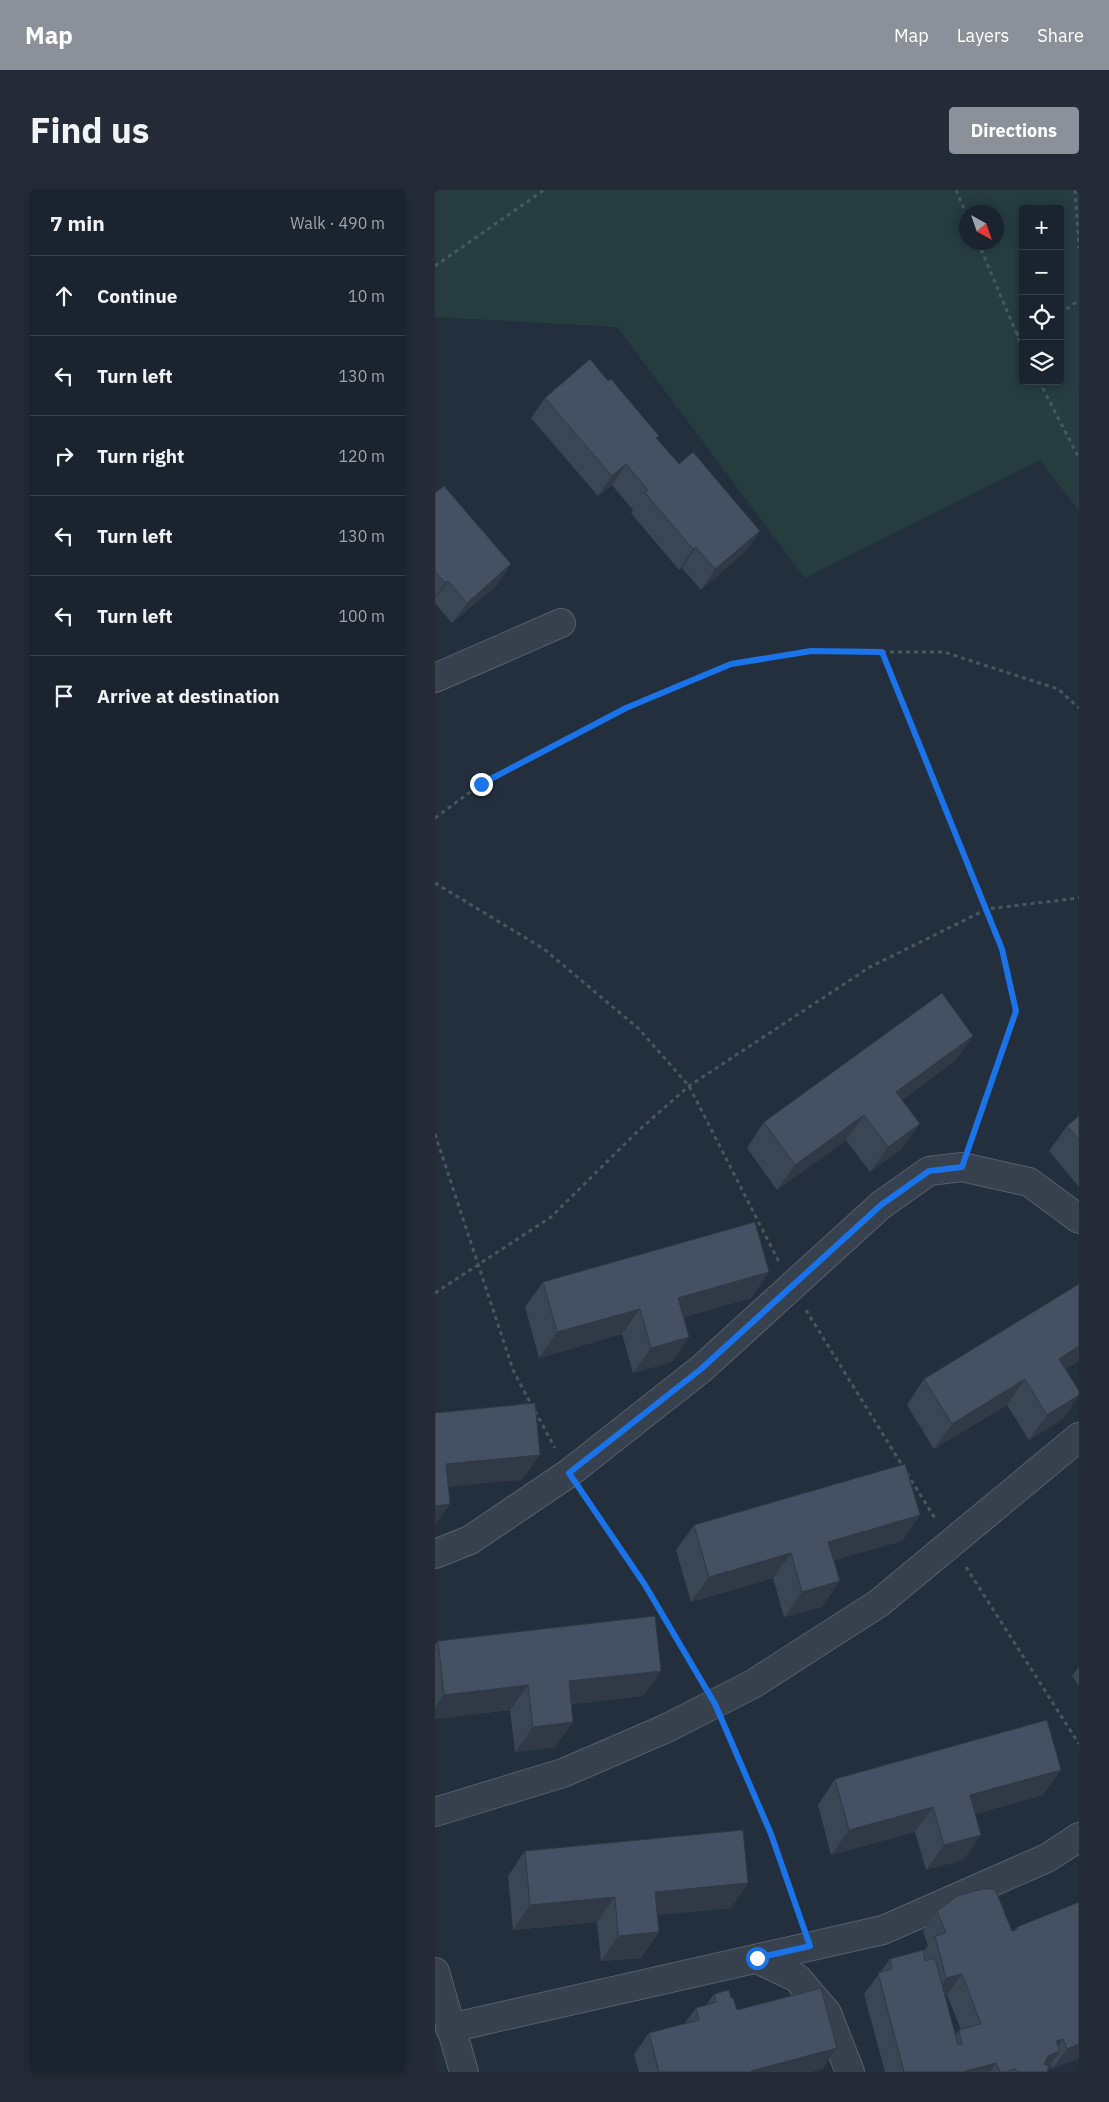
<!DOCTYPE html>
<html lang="en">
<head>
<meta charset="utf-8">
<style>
	body { margin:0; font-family:"IBM Plex Sans",sans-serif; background:#242b36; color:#f1f3f6 }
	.controls { position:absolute; right:15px; top:15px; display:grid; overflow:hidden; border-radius:5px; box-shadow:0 2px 12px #0003 }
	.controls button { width:45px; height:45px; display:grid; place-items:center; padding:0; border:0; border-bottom:1px solid #39404a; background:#1b232e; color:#f1f3f6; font:25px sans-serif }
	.compass { position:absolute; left:524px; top:15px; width:45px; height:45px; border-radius:50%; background:#1b232e; box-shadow:0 2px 12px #0003; rotate:140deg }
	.stop { position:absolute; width:15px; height:15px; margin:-11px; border:4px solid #1a73e8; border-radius:50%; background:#fff }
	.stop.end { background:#1a73e8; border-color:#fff; box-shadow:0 1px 5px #0008 }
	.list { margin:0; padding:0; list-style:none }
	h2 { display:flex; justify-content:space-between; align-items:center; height:65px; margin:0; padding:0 20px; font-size:21px }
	h2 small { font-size:16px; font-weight:400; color:#a0a4aa }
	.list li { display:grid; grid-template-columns:32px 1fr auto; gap:15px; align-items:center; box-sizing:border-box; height:80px; padding:0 20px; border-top:1px solid #39404a }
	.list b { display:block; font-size:19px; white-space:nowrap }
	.list em { font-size:16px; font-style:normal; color:#a0a4aa }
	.icon { flex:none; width:28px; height:28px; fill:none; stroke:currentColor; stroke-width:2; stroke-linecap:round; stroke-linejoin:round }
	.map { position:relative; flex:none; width:644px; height:1882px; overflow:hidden; border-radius:5px }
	header { display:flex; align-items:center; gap:30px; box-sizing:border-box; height:70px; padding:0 25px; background:#8c9099; color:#fff }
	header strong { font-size:24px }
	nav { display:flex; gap:28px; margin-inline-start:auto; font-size:18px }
	.intro { display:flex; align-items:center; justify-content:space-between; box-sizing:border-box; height:120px; padding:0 30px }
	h1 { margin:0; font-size:35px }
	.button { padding:12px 22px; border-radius:5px; background:#8c9099; color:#fff; font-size:18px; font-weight:700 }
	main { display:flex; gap:30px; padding:0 30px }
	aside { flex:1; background:#1b232e; border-radius:5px; box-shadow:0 2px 12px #0003 }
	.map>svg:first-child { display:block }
	.green { fill:#263c3f; fill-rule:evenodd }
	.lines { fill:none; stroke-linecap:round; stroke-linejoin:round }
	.minor-casing { stroke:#565f6c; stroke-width:30 }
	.path { stroke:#44595c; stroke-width:3; stroke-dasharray:4 4; stroke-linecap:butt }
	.minor { stroke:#38414e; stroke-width:28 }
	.wall { fill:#3b4654; fill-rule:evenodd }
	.shaded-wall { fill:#303945 }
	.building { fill:#455162; stroke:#303945 }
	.route { stroke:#1a73e8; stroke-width:6 }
</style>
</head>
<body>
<header>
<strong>Map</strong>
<nav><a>Map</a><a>Layers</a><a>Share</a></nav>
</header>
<div class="intro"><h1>Find us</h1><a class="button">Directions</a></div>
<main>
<aside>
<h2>7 min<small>Walk · 490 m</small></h2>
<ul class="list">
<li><svg class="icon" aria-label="ahead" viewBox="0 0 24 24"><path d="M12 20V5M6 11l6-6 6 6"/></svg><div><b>Continue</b></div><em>10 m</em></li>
<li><svg class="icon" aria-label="left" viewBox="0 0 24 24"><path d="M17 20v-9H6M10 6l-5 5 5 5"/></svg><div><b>Turn left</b></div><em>130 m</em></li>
<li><svg class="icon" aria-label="right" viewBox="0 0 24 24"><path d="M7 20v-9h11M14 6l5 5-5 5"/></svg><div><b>Turn right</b></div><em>120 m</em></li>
<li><svg class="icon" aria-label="left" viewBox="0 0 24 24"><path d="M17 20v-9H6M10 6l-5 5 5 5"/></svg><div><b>Turn left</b></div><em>130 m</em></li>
<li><svg class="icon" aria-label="left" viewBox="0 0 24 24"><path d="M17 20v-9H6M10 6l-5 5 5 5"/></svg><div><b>Turn left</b></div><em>100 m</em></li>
<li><svg class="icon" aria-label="arrive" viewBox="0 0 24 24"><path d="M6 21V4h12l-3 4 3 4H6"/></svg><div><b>Arrive at destination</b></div></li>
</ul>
</aside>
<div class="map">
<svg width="644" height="1882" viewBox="0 0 644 1882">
	<rect width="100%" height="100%" fill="#242f3e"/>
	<path class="green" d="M0,0H644V321L605,270L370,388L182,137L0,127ZM588,19H625V191H588ZM532,22H562V52H532Z"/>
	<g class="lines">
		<g class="minor-casing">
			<path id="minor" d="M0,488L126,433
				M0,1364L35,1350L134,1283L266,1179L446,1015L494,981L527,977L594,992L644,1029
				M0,1622L128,1583L232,1538L318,1494L444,1413L644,1247
				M322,1769L362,1788L392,1823L415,1882
				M0,1782L29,1882
				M15,1838L448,1740L612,1668L644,1647"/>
		</g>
		<path class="path" d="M521,0L532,26
			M640,0L644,58
			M543,52L588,159
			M0,76L109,0
			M625,124L644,110
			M581,145L588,142
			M604,191L644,268
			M447,462H509L623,499L644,518
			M0,628L46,594L191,519L296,474L376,461L447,462L567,759L581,821L536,950
			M0,693L109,759L204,839L254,896L344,1072
			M0,944L78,1180L97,1216
			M0,1103L116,1027L204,940L254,896L435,777L552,719L644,708
			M371,1120L501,1330
			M100,1221L120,1258
			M149,1306L210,1395L266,1490
			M531,1377L644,1554
			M290,1538L336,1644L366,1730"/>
		<use href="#minor" class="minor"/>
	</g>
	<path class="wall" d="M173,191L224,246L222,249L244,274L325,341L311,361L266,400L247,378L244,380L196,323L198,320L177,295L163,306L96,228L110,208Z
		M0,303L76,374L62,395L17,433L0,413Z
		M538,846L520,871L467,910V959L435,982L411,950L342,1000L312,958L329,932Z
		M644,926V997L614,961L632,936Z
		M334,1082L316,1108L249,1127L254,1147L237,1172L198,1183L187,1144L104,1168L90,1117L108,1092Z
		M630,1179L628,1229L594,1250L572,1215L499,1259L472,1215L489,1189Z
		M485,1325L467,1351L399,1370L387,1417L349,1427L338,1388L256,1412L241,1360L259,1335Z
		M3,1451L226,1481L208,1506L136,1514L138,1532L120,1557L80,1562L75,1520L0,1529V1455Z
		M644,1477V1496L637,1486Z
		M400,1589L608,1605L540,1624L546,1645L528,1670L491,1680L480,1642L396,1665L383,1615Z
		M90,1661L313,1693L296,1718L222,1725L224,1742L206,1768L166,1771L162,1732L78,1740L73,1686Z
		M502,1721L577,1741L580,1740L582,1737L644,1868L617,1879L616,1875L612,1882H450L429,1804L455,1769L488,1762L493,1755L488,1742ZM510,1805H512L526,1840H524L520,1845Z
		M279,1804L296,1808L302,1820L402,1858L387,1879L375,1882H204L199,1864L214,1843L249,1834L261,1818L271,1815Z"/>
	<path class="shaded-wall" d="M191,274L177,295L163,306L177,286Z
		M325,341L311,361L266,400L280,379Z
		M261,357L247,378L244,380L258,359Z
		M76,374L62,395L17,433L32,413Z
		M13,391L0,409V407L10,393Z
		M538,846L520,871L444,927L461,902Z
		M429,925L411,950L342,1000L360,975Z
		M485,934L467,959L435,982L453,957Z
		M334,1082L316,1108L226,1133L243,1108Z
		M205,1119L187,1144L104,1168L122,1142Z
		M254,1147L237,1172L198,1183L216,1158Z
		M644,1156V1171L606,1194L624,1169Z
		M590,1189L572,1215L499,1259L517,1234Z
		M644,1205V1206L628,1229L594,1250L612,1225Z
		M105,1265L87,1290L0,1298L11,1274Z
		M15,1314L0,1335V1316Z
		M485,1325L467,1351L376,1377L393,1352Z
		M356,1363L338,1388L256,1412L274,1387Z
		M405,1391L387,1417L349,1427L367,1402Z
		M226,1481L208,1506L116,1517L134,1491Z
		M93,1495L75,1520L0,1529V1517L9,1505Z
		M138,1532L120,1557L80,1562L98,1537Z
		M626,1580L608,1605L517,1631L535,1605Z
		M498,1617L480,1642L396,1665L414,1640Z
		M546,1645L528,1670L491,1680L509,1655Z
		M313,1693L296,1718L202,1727L220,1702Z
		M180,1707L162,1732L78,1740L95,1715Z
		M224,1742L206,1768L166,1771L183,1746Z
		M527,1784L512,1805L497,1809L511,1788Z
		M628,1849L617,1864L625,1861L611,1881L602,1882L621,1851Z
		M644,1854V1868L617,1879L632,1859Z
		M402,1858L387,1879L375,1882H315L316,1881Z
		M561,1873L555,1882H529L530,1881Z"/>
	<path class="building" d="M155,169L173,191L176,189L224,246L221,248L244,274L258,262L325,341L280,379L261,357L258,359L210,303L213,300L191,274L177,286L110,208Z
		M9,296L76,374L32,413L13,391L10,393L0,381V303Z
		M507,803L538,846L461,902L485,934L453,957L429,925L360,975L329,932Z
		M644,926V950L632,936Z
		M320,1032L334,1082L243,1108L254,1147L216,1158L205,1119L122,1142L108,1092Z
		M644,1094V1156L624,1169L644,1201V1205L612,1225L590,1189L517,1234L489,1189Z
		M100,1213L105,1265L11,1274L15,1314L0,1316V1223Z
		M470,1274L485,1325L393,1352L405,1391L367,1402L356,1363L274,1387L259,1335Z
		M220,1426L226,1481L134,1491L138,1532L98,1537L93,1495L9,1505L3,1451Z
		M612,1530L626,1580L535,1605L546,1645L509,1655L498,1617L414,1640L400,1589Z
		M308,1640L313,1693L220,1702L224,1742L183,1746L180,1707L95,1715L90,1661Z
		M547,1699H560L577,1741L583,1739L582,1737L644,1712V1854L632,1859L628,1849L621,1851L625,1861L613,1866L609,1874L614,1876L612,1882H585L579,1879L572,1882H565L561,1873L530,1881V1882H469L443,1783L457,1779L455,1769L488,1760L490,1771L500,1768L523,1855L527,1854L524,1840L546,1834L527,1784L511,1788L500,1746L511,1743L502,1721L522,1706Z
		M386,1798L402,1858L316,1881L317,1882H224L214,1843L264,1830L261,1818L281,1812L279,1804L294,1800L296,1808H298L302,1820Z"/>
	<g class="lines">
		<path class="route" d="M46,594L191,518L296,474L376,461L447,462L567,759L581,821L527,977L494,981L446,1015L266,1179L134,1283L210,1395L280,1514L336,1644L375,1756L322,1768"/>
	</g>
</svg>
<div class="controls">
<button>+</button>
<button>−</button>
<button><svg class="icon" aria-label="locate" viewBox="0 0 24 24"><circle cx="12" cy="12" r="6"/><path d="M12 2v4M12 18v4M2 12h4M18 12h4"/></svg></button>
<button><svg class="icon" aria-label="layers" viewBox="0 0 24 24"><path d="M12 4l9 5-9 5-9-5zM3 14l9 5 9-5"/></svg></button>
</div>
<svg class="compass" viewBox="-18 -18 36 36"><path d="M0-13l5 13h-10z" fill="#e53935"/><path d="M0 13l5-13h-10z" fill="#a0a4aa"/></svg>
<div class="stop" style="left:322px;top:1768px"></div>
<div class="stop end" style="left:46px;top:594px"></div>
</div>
</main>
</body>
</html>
